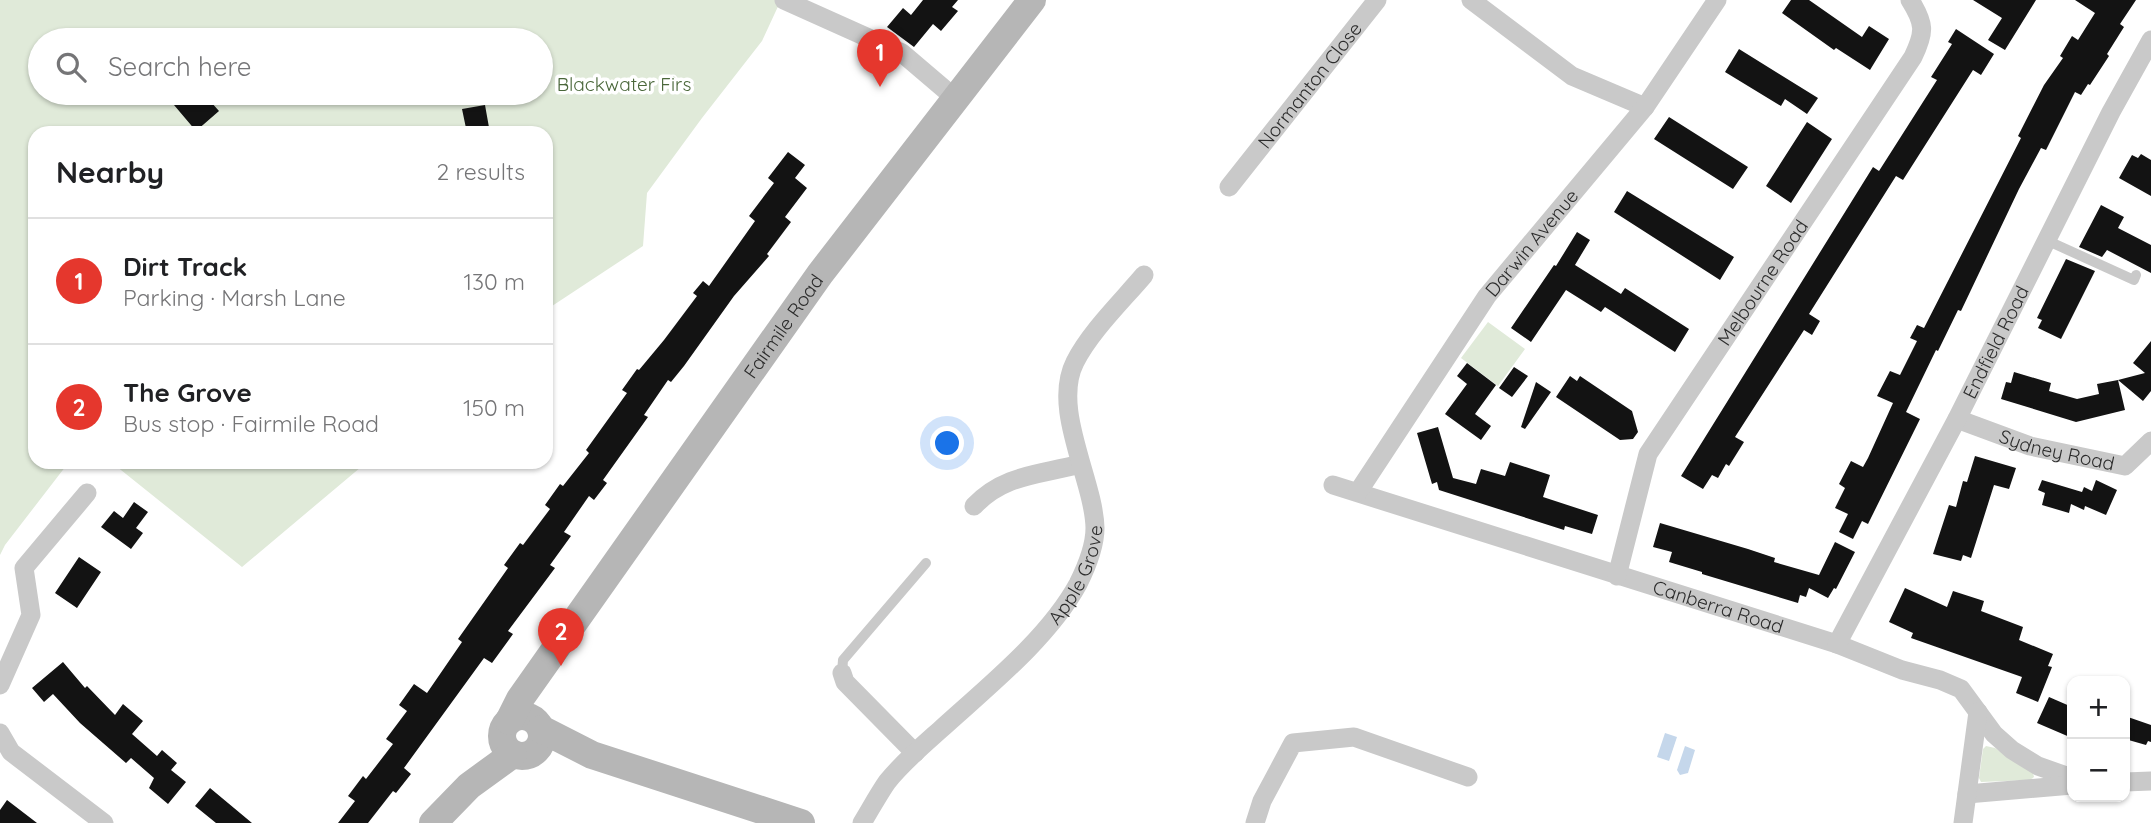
<!DOCTYPE html>
<html lang="en">
<head>
<meta charset="utf-8">
<style>
	body { margin:0; font-family:Quicksand,sans-serif; background:#f6f6f6; color:#202124 }
	.controls { position:absolute; right:21px; bottom:21px; display:grid; overflow:hidden; border-radius:14px; box-shadow:0 2px 5px #0004 }
	.controls button { width:63px; height:63px; display:grid; place-items:center; padding:0; border:0; border-bottom:2px solid #e0e0e0; background:#fff; color:#202124; font:35px sans-serif }
	.you { position:absolute; left:948px; top:444px; width:24px; height:24px; margin:-18px; border:5px solid #fff; border-radius:50%; background:#1a73e8; box-shadow:0 0 0 10px #1a73e833 }
	.badge { display:grid; place-items:center; width:46px; height:46px; border-radius:50%; background:#e5372d; color:#fff; font-size:23px; font-weight:700 }
	.pin { position:absolute; translate:-50% -58px; filter:drop-shadow(0 2px 4px #0008) }
	.pin::after { content:''; position:absolute; top:37px; width:24px; height:21px; background:inherit; clip-path:polygon(0 0,100% 0,50% 100%) }
	.list { margin:0; padding:0; list-style:none }
	h2 { display:flex; justify-content:space-between; align-items:center; height:91px; margin:0; padding:0 28px; font-size:30px }
	h2 small { font-size:23px; font-weight:400; color:#757577 }
	.list li { display:grid; grid-template-columns:46px 1fr auto; gap:21px; align-items:center; box-sizing:border-box; height:126px; padding:0 28px; border-top:2px solid #e0e0e0 }
	.list b { display:block; font-size:26px; white-space:nowrap }
	.list p { margin:0; font-size:23px; white-space:nowrap; color:#757577 }
	.list em { font-size:23px; font-style:normal; color:#757577 }
	.icon { flex:none; width:38px; height:38px; fill:none; stroke:currentColor; stroke-width:2; stroke-linecap:round; stroke-linejoin:round }
	.map { position:relative; flex:none; width:2151px; height:823px; overflow:hidden }
	.search { position:absolute; background:#fff; box-shadow:0 2px 5px #0004; left:28px; top:28px; width:525px; height:77px; display:flex; align-items:center; gap:18px; box-sizing:border-box; padding:0 24px; border-radius:38px; color:#757577; font-size:26px }
	.panel { position:absolute; background:#fff; box-shadow:0 2px 5px #0004; left:28px; top:126px; width:525px; height:343px; border-radius:21px }
	.map>svg:first-child { display:block }
	.green { fill:#e0ead9; fill-rule:evenodd }
	.water { fill:#c5d7eb }
	.building { fill:#131313 }
	.lines { fill:none; stroke-linecap:round; stroke-linejoin:round }
	.lane { stroke:#c9c9c9; stroke-width:10 }
	.street { stroke:#c9c9c9; stroke-width:19 }
	.secondary { stroke:#b6b6b6; stroke-width:28 }
	.labels { text-anchor:middle; dominant-baseline:central; stroke-width:7; stroke-linejoin:round; paint-order:stroke }
	.park-label { font-size:19px; fill:#4a673a; stroke:#fff }
	.street-label { font-size:19px; fill:#2c2c2c; stroke:#fff }
</style>
</head>
<body>
<div class="map">
<svg width="2151" height="823" viewBox="0 0 2151 823">
	<rect width="100%" height="100%" fill="#fff"/>
	<path class="green" d="M0,0H781L762,41L702,118L647,193L643,246L546,310V133H35V462H69L5,545L0,555ZM40,40H541V93H40Z
		M1488,322L1525,349L1498,386L1461,358Z
		M111,462H367L242,567Z
		M1986,746L1995,748L2033,773L2034,777L2030,780L1981,782L1979,778L1983,749Z"/>
	<path class="water" d="M1665,733L1677,737L1669,761L1657,757Z
		M1685,746L1695,750L1688,773L1680,775L1677,770Z"/>
	<path class="building" d="M923,0H958L952,7L958,11L941,31L933,24L914,47L887,27L903,8L911,15Z
		M1791,0H1809L1862,37L1869,26L1889,39L1870,70L1836,48L1834,50L1782,13Z
		M1973,0H2036L2005,50L1988,40L2002,18Z
		M2075,0H2136L2120,24L2124,27L2107,54L2109,56L2090,85L2088,84L2081,95L2075,92L2046,150L2041,148L2019,189L1961,311L1958,310L1938,351L1936,350L1906,412L1920,419L1868,524L1862,521L1853,539L1839,532L1848,514L1835,508L1845,488L1839,484L1851,461L1863,467L1868,458L1893,403L1877,396L1890,371L1900,375L1917,341L1910,338L1917,325L1924,328L2021,138L2018,136L2044,85L2063,58L2060,56L2072,36L2078,40L2095,13Z
		M1956,29L1994,54L1981,75L1973,70L1903,180L1896,176L1809,314L1820,321L1812,335L1804,330L1735,437L1744,442L1729,466L1726,464L1718,478L1712,475L1703,489L1681,476L1873,167L1879,171L1937,80L1931,77L1952,44L1948,42Z
		M1739,49L1818,98L1807,114L1785,99L1781,106L1725,72Z
		M173,93H203L219,111L196,131L174,105L180,101Z
		M485,105L490,133H467L462,109Z
		M1669,117L1748,167L1733,189L1654,139Z
		M1807,122L1832,139L1791,203L1766,186Z
		M788,152L805,165L795,178L807,188L785,217L791,222L767,254L769,256L734,296L684,366L671,382L668,380L644,415L648,417L603,480L607,483L594,500L589,496L564,532L571,536L550,565L555,568L508,631L513,634L492,663L484,658L404,768L411,774L396,793L393,791L368,823H338L355,801L348,796L363,776L366,779L393,744L386,739L407,711L399,705L414,684L427,693L462,642L458,639L508,568L504,565L520,543L523,545L550,509L545,505L560,484L563,486L589,453L586,450L627,393L622,390L637,369L639,370L664,340L697,296L693,293L703,281L709,286L755,221L749,216L774,183L768,178Z
		M2141,154L2151,160V196L2119,178L2132,155L2138,158Z
		M1627,191L1734,257L1720,280L1614,212Z
		M2101,205L2124,217L2118,228L2151,245V273L2107,250L2102,257L2079,247Z
		M1577,232L1590,240L1575,265L1621,294L1625,288L1689,329L1675,352L1605,307L1601,312L1566,290L1531,342L1511,328L1554,265L1556,266Z
		M2066,259L2095,271L2061,339L2038,328L2042,320L2037,318Z
		M2151,341V391L2143,401L2118,380L2145,373L2133,363Z
		M1467,363L1496,385L1475,414L1491,426L1481,440L1445,414L1467,384L1457,376Z
		M1514,367L1528,376L1512,397L1499,388Z
		M2014,372L2051,383L2049,391L2077,399L2099,394L2097,384L2118,380L2125,410L2076,422L2001,399L2006,382L2011,383Z
		M1570,376L1577,381L1580,376L1632,411L1638,432L1633,439L1620,440L1556,397Z
		M1536,382L1551,392L1525,429L1521,427Z
		M1438,427L1453,478L1476,484L1481,469L1505,476L1510,462L1550,475L1543,497L1598,515L1592,534L1565,526L1564,530L1439,490L1437,482L1432,484L1417,433Z
		M1975,456L2016,468L2009,489L1994,485L1971,558L1963,555L1961,561L1933,554L1949,505L1956,507L1963,481L1967,482Z
		M2042,480L2082,492L2084,487L2092,491L2096,480L2117,490L2106,515L2085,506L2084,510L2071,504L2069,513L2042,505L2045,493L2038,490Z
		M134,502L148,512L136,528L143,533L131,549L101,527L114,511L123,518Z
		M1660,523L1748,549L1775,558L1774,562L1819,575L1835,542L1855,552L1836,589L1834,588L1828,598L1809,588L1806,597L1800,595L1798,603L1702,574V572L1669,562L1672,552L1653,547Z
		M79,557L101,572L77,608L55,593Z
		M1905,588L1947,607L1953,591L1984,601L1981,611L2023,627L2019,640L2053,654L2048,666L2052,667L2038,702L2016,693L2022,677L1911,638L1913,633L1889,622Z
		M63,662L85,688L87,686L115,715L123,704L143,721L132,734L157,756L162,750L177,763L171,770L186,782L168,804L149,788L154,778L131,758L126,763L80,723L53,694L44,702L32,688Z
		M2049,697L2072,707V738L2037,723Z
		M2125,716L2151,725V742L2148,741L2146,745L2125,739Z
		M210,788L252,823H216L195,806Z
		M7,800L37,823H0V810Z"/>
	<g class="lines">
		<path class="lane" d="M2046,240L2134,280L2136,275
			M842,673L843,660L926,563"/>
		<g class="street">
			<path d="M784,0L902,53L956,99"/>
			<path d="M1471,0L1572,76L1645,107"/>
			<path id="s1" d="M1229,187L1377,0"/>
			<path id="s2" d="M1957,419L2030,446L2125,466L2151,441"/>
			<path id="s3" d="M1333,485L1837,644L1902,670L1940,680L1961,689L1994,734L2012,750L2038,766L2072,778"/>
			<path id="s4" d="M1358,492L1487,296L1645,107L1717,0"/>
			<path d="M974,506C1004,474 1040,475 1080,464"/>
			<path id="s5" d="M1617,576L1648,454L1913,57C1925,32 1925,24 1910,0"/>
			<path id="s6" d="M1837,644L1957,419L2111,112L2151,40"/>
			<path d="M842,673L845,682L915,753"/>
			<path d="M0,685L31,615L24,568L87,493"/>
			<path d="M0,733L11,752L104,823"/>
			<path d="M2125,782L2151,781"/>
			<path d="M1967,794L2072,785"/>
			<path id="s7" d="M862,823C870,810 878,795 887,782C902,763 922,746 940,730C986,688 1048,639 1078,584C1086,568 1095,545 1095,528C1094,480 1051,409 1075,362C1090,332 1122,301 1144,275"/>
			<path d="M1255,823L1262,801L1293,743L1354,737L1468,777"/>
			<path d="M1963,823L1978,712"/>
		</g>
		<g class="secondary">
			<circle cx="522" cy="736" r="20"/>
			<path id="s8" d="M509,721L520,699L820,274L1032,0"/>
			<path d="M541,729L592,755L801,823"/>
			<path d="M433,823L469,786L513,754"/>
		</g>
	</g>
	<g class="labels">
		<g class="park-label">
			<text x="624" y="84">Blackwater Firs</text>
		</g>
		<g class="street-label">
			<text stroke="none"><textPath href="#s1" startOffset="130">Normanton Close</textPath></text>
			<text stroke="none"><textPath href="#s4" startOffset="304">Darwin Avenue</textPath></text>
			<text stroke="none"><textPath href="#s5" startOffset="332">Melbourne Road</textPath></text>
			<text stroke="none"><textPath href="#s8" startOffset="481">Fairmile Road</textPath></text>
			<text stroke="none"><textPath href="#s6" startOffset="341">Endfield Road</textPath></text>
			<text stroke="none"><textPath href="#s2" startOffset="105">Sydney Road</textPath></text>
			<text stroke="none"><textPath href="#s7" startOffset="332">Apple Grove</textPath></text>
			<text stroke="none"><textPath href="#s3" startOffset="404">Canberra Road</textPath></text>
		</g>
	</g>
</svg>
<div class="controls">
<button>+</button>
<button>−</button>
</div>
<div class="you"></div>
<div class="pin badge" style="left:880px;top:87px">1</div>
<div class="pin badge" style="left:561px;top:666px">2</div>
<div class="search"><svg class="icon" aria-label="search" viewBox="0 0 24 24"><circle cx="10" cy="10" r="6"/><path d="M15 15l6 6"/></svg>Search here</div>
<section class="panel">
<h2>Nearby<small>2 results</small></h2>
<ul class="list">
<li><span class="badge">1</span><div><b>Dirt Track</b><p>Parking · Marsh Lane</p></div><em>130 m</em></li>
<li><span class="badge">2</span><div><b>The Grove</b><p>Bus stop · Fairmile Road</p></div><em>150 m</em></li>
</ul>
</section>
</div>
</body>
</html>
